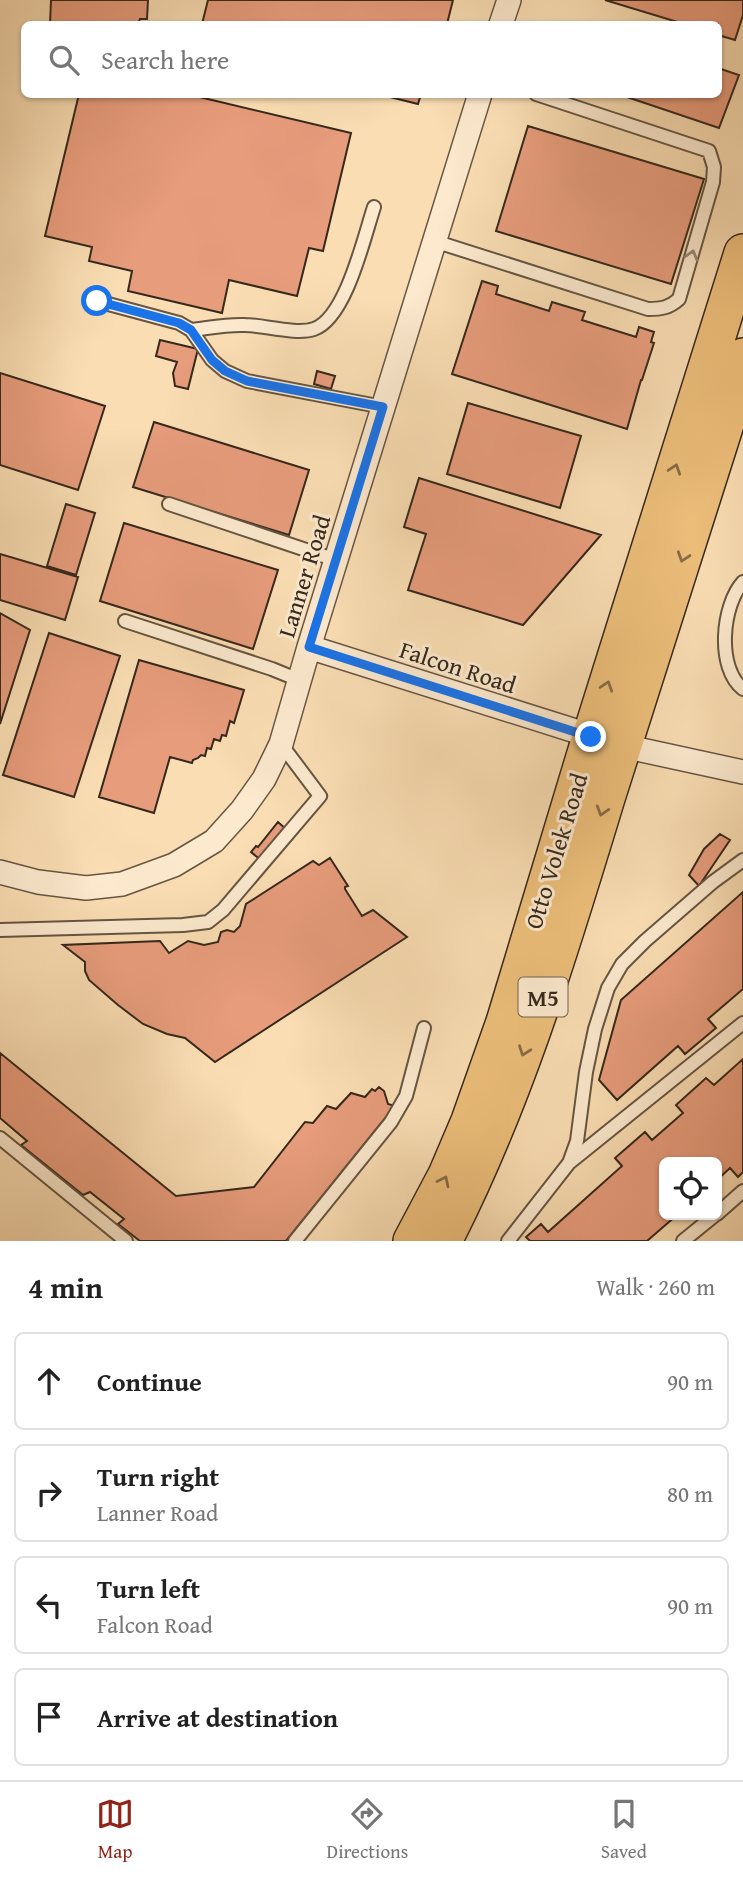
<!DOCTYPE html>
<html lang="en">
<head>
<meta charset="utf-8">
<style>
	body { margin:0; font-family:"Gentium Book Plus",serif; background:#f2f2f2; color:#222 }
	.controls { position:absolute; right:21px; bottom:21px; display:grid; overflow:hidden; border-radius:10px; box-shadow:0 2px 5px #0004 }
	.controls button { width:63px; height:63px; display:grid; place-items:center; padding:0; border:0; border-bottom:2px solid #e0e0e0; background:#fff; color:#222; font:35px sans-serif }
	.stop { position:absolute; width:21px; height:21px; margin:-16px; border:5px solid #1a73e8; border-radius:50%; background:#fff }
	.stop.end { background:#1a73e8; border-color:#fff; box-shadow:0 2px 7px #0008 }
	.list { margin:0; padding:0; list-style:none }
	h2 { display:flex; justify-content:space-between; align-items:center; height:91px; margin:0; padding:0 28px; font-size:30px }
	h2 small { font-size:23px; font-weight:400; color:#767676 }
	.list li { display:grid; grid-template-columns:46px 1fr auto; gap:21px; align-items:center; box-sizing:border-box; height:98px; margin:0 14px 14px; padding:0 14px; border:2px solid #e0e0e0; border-radius:10px }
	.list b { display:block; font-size:26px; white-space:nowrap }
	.list p { margin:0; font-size:23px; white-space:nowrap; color:#767676 }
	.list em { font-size:23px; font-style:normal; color:#767676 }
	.icon { flex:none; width:38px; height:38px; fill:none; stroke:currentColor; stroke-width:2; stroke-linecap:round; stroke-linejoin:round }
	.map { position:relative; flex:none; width:743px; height:1241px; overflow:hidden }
	.search { position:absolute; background:#fff; box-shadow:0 2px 5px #0004; left:21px; right:21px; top:21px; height:77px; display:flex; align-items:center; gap:18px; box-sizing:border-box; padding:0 24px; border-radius:10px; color:#767676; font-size:26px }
	.sheet { height:539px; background:#fff }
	nav { display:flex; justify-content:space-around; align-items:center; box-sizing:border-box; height:98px; border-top:2px solid #e0e0e0; background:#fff; font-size:19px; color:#767676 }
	nav a { display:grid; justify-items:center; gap:4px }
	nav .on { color:#8f2418 }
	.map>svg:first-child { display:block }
	.building { fill:#e79c7c; stroke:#35281c; stroke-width:2 }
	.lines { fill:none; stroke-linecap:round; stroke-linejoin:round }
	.lane-casing { stroke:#665542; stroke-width:16 }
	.street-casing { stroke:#665542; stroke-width:26 }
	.primary-casing { stroke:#35281c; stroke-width:40 }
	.lane { stroke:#fce9ce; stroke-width:12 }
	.street { stroke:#fce9ce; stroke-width:23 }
	.primary { stroke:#edbe7a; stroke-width:37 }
	.oneway { stroke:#988875 }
	.oneway2 { stroke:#886c46 }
	.route { stroke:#1a73e8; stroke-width:9 }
	.labels { text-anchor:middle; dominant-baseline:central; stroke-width:6; stroke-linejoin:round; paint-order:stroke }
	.shield { fill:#fce9ce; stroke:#716251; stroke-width:2 }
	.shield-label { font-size:23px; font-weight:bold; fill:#35281c }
	.street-label { font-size:24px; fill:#35281c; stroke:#fce9ce }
</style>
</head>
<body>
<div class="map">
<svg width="743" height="1241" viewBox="0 0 743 1241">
	<rect width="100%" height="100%" fill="#faddb3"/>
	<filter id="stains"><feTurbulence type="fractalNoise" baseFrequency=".00286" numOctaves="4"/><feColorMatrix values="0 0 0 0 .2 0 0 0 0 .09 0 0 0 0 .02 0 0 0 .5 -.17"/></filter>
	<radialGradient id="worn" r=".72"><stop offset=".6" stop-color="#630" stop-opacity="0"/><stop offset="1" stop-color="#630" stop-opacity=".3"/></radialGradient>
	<path class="building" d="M51,0H148L147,19H140L138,24H50Z
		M208,0H453L447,24H202Z
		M605,0H743V15L735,40L718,35V24H684Z
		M718,68L739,75L719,128L618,94H718Z
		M79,94H187L351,133L323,251L309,248L297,296L229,280L222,313L128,291L132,271L89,261L92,247L45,236Z
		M378,94H421L418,104Z
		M528,126L704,179L671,284L496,231Z
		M482,281L498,286L496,294L549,311L552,302L585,312L582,320L636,337L639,327L654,332L651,342L654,343L642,380H641L627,429L452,374Z
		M160,340L198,349L188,389L175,386L173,373L177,362L156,356Z
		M317,371L335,376L331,389L314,384Z
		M0,373L105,406L78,490L0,465Z
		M468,403L581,436L560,508L447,474Z
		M154,422L309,470L289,535L133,487Z
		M419,478L601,535L523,625L408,590L426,534L404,527Z
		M66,504L95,513L76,575L47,566Z
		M124,523L278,570L253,649L100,601Z
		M0,554L78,577L65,620L0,600Z
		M0,613L30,630L0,724Z
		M49,633L120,656L74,797L3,775Z
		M139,660L244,690L234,723L230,721L226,736L222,735L220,741L214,739L211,749L207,748L205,756L201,755L198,758L193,760L192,763L170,757L154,813L99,797Z
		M278,822L287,830L262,861L251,852L256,846L258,847Z
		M720,834L730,840L699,886L689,875L704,849Z
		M330,858L348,886L345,887V889L362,916L373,910L407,937L215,1062L185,1038L167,1034L143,1024L118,1005L89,980L85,971V962L63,945L160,941L169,953L188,941L204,945L218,942L221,932L227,930L234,932L240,926L246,904L313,861L319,865Z
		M743,892V989L708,1019L716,1028L685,1054L678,1046L617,1100L599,1080L621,1000Z
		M0,1053L176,1196L254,1187L305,1122L313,1123L327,1106L336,1109L351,1093L365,1097L372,1089L375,1091L379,1087L384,1091L388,1104L395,1106L286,1241H140L118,1224L124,1219L90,1192L83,1195L21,1145L27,1141L0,1118Z
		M743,1059V1172L738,1177L730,1168L717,1180V1162H664V1215H677L647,1241H530L526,1237L541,1224L548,1232L622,1166L615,1158L645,1132L652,1140L683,1113L676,1105L706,1078L714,1085Z"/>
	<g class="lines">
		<g class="lane-casing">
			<path id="lane" d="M434,241L648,309C661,309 669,308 679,299L713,182L714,167L709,151L536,94
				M97,301L179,323L191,330L212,360L225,371L247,381L383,407
				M191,330C209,328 227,324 245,325C263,325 296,335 314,329C346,318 364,237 374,207
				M169,504L336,560
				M743,582C722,605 716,668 743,689
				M125,621L272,669L299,680
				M0,930L183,925L208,922L223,910L320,796L281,744
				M0,1138L126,1241
				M569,1163L743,1023
				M717,1214L743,1191
				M295,1241L391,1122L406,1096L424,1028
				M508,1241L569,1163L577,1141L586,1072L595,1029L608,988L622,964L645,941L713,882L743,860
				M683,1241L715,1215"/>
		</g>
		<g class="street-casing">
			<path id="street" d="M501,24L509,0
				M309,647L623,746L743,772
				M0,872L38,882L86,888L122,884L174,865L214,841L242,810L264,779L281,744L309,647L480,94"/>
		</g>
		<g class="primary-casing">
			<path id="primary" d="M412,1241L447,1175L470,1121L505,1022L591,737L743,253
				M443,1241C515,1101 560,949 606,798C648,665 691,532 733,399L743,357"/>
		</g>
		<use href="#lane" class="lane"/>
		<use href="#street" class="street"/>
		<use href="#primary" class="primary"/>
	</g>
	<defs><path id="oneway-chevron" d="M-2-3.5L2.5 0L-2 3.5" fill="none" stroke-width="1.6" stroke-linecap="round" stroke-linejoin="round" transform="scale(1.75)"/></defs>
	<use class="oneway" href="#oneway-chevron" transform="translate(692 255) rotate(-74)"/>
	<g class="oneway2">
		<use href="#oneway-chevron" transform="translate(675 469) rotate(-72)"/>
		<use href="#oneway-chevron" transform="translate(683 557) rotate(108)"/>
		<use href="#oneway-chevron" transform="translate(607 686) rotate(-72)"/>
		<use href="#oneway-chevron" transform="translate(602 811) rotate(107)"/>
		<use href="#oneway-chevron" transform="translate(524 1051) rotate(110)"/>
		<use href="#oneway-chevron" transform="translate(444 1181) rotate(-64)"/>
	</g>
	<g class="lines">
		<path class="route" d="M97,301L179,323L191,330L212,360L225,371L247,381L383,407L309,647L591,737"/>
	</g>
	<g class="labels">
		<rect class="shield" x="518.5" y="977.5" width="49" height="39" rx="5"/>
		<g class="shield-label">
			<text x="543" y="997">M5</text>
		</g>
		<g class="street-label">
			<text transform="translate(304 576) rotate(-73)">Lanner Road</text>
			<text transform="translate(458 667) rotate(18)">Falcon Road</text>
			<text transform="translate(556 851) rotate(-73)">Otto Volek Road</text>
		</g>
	</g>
	<rect width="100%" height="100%" filter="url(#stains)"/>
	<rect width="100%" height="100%" fill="url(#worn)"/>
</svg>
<div class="controls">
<button><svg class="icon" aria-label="locate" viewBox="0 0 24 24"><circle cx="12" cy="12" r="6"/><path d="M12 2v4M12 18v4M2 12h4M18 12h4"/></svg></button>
</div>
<div class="stop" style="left:97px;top:301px"></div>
<div class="stop end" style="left:591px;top:737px"></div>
<div class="search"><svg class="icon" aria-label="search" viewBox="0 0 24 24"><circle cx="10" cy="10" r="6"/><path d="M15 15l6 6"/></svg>Search here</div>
</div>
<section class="sheet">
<h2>4 min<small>Walk · 260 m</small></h2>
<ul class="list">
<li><svg class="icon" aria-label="ahead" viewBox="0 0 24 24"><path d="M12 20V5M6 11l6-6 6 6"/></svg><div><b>Continue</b></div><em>90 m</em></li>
<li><svg class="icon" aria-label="right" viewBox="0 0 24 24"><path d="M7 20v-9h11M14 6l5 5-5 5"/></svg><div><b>Turn right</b><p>Lanner Road</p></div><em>80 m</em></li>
<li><svg class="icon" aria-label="left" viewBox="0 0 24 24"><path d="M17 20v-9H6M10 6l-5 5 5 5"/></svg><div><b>Turn left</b><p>Falcon Road</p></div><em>90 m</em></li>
<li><svg class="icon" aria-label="arrive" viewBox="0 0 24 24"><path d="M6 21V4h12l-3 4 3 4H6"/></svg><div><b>Arrive at destination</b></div></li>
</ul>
</section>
<nav>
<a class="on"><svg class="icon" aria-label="map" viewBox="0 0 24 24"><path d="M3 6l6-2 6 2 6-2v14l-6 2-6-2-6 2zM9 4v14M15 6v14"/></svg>Map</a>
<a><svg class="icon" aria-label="directions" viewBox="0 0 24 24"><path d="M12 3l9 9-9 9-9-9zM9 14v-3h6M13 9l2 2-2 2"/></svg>Directions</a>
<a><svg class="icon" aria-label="saved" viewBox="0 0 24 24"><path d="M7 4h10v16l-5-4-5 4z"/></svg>Saved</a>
</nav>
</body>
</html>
